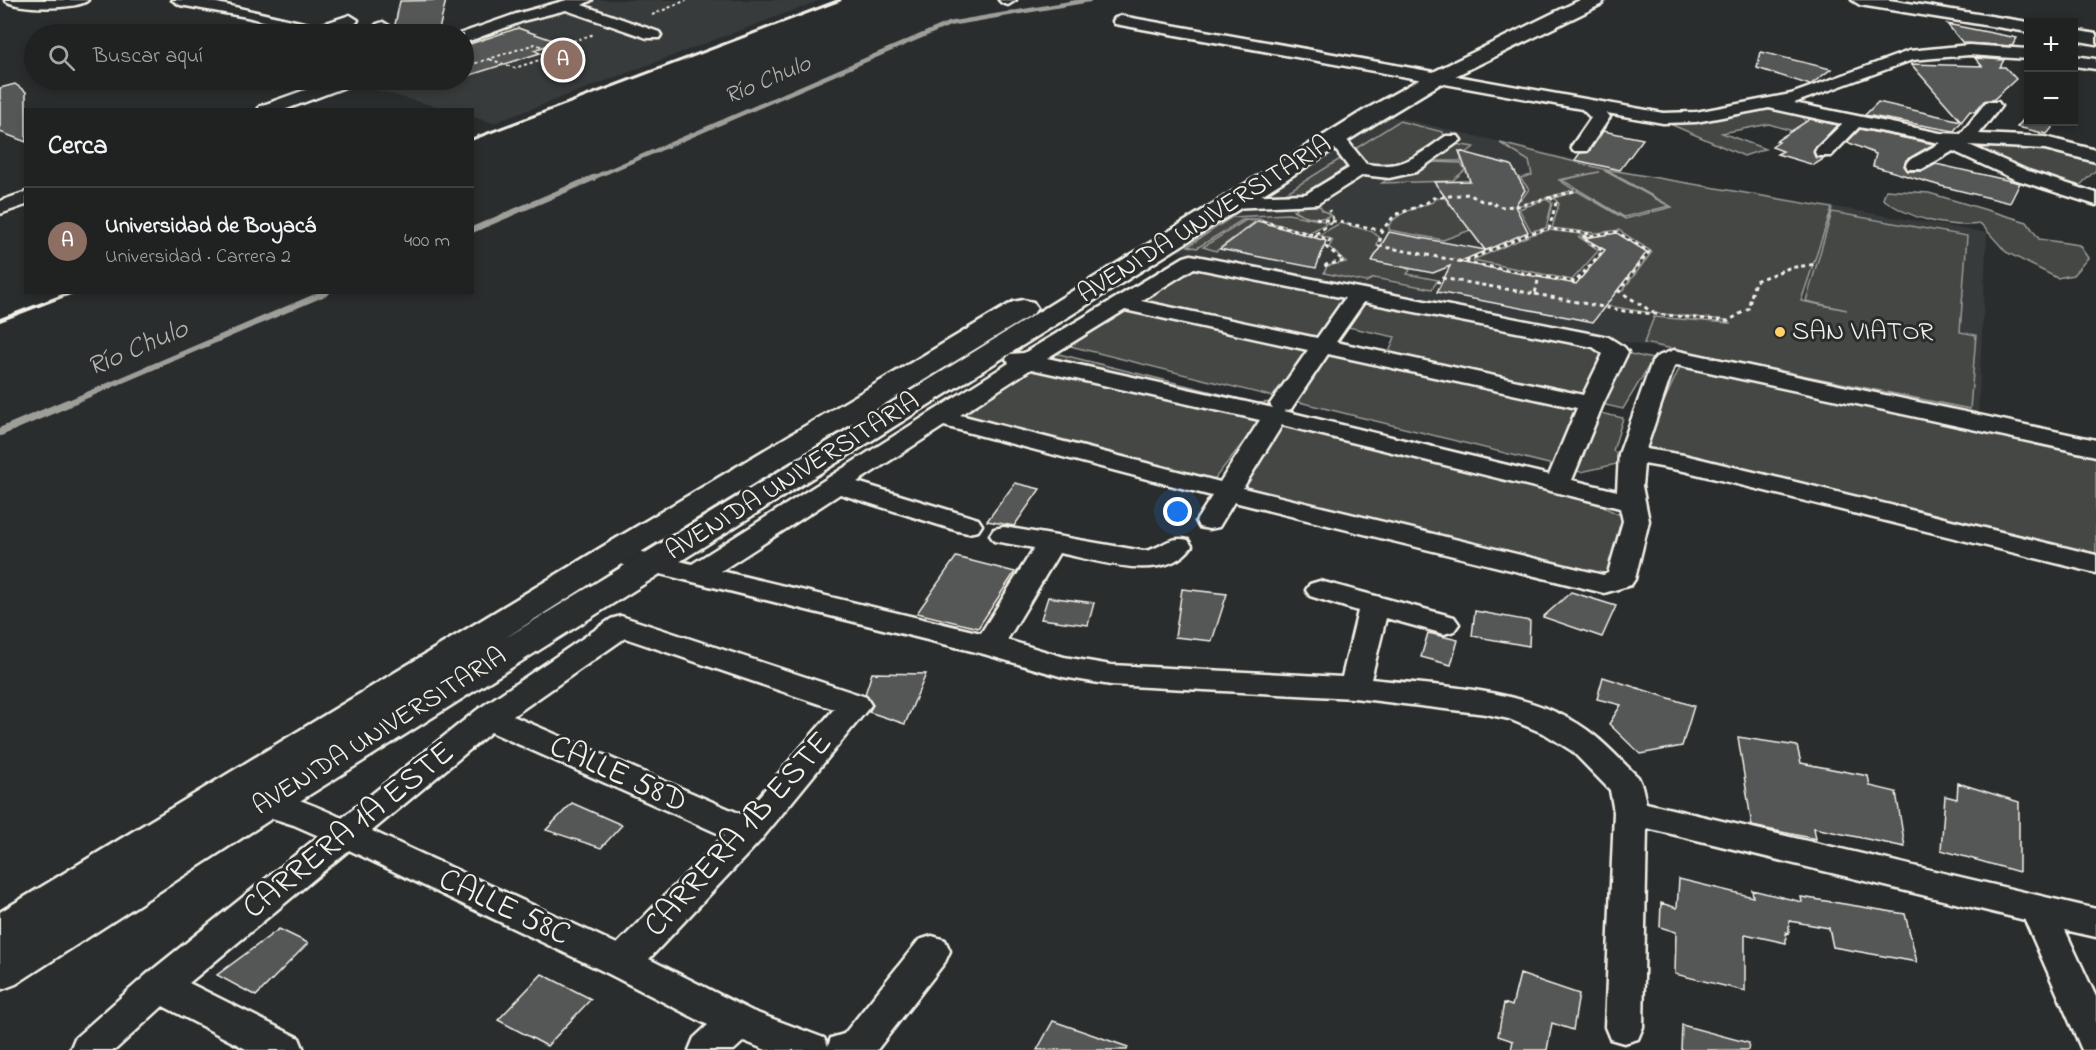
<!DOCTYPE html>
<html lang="es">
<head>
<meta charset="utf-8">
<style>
	body { margin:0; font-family:"Indie Flower",sans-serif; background:#2d2f2f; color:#f1f3f6 }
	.controls { position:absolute; right:18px; top:18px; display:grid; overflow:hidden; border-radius:0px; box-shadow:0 3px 9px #0003 }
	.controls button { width:54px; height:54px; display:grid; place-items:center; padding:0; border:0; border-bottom:2px solid #3d3f40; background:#202222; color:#f1f3f6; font:30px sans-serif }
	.you { position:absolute; left:1178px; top:512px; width:21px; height:21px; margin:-15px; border:4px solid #fff; border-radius:50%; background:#1a73e8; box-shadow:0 0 0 9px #1a73e833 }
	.badge { display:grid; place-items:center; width:39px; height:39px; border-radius:50%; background:#bca0f2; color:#fff; font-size:20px; font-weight:700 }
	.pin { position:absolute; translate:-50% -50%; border:3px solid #fff; box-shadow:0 2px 6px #0006 }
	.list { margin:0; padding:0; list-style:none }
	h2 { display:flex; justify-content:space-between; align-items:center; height:78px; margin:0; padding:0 24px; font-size:26px }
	h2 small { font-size:20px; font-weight:400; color:#a2a4a5 }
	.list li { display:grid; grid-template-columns:39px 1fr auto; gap:18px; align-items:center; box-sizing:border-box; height:108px; padding:0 24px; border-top:2px solid #3d3f40 }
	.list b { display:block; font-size:22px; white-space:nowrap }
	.list p { margin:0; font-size:20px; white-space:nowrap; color:#a2a4a5 }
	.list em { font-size:20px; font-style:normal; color:#a2a4a5 }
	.icon { flex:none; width:33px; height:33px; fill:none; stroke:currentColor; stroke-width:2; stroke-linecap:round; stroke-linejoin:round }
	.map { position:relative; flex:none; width:2096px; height:1050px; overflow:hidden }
	.search { position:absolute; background:#202222; box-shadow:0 3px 9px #0003; left:24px; top:24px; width:450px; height:66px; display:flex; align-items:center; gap:15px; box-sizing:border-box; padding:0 21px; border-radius:33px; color:#a2a4a5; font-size:22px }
	.panel { position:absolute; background:#202222; box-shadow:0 3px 9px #0003; left:24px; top:108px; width:450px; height:186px; border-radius:0px }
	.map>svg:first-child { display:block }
	.built { fill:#373a3a }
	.green { fill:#444645; stroke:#9c9c96; stroke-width:1.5 }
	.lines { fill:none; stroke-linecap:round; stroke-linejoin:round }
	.stream-far2 { stroke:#9f9f9a; stroke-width:4.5 }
	.stream-far1 { stroke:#9f9f9a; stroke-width:6 }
	.stream { stroke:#9f9f9a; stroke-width:8 }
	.building { fill:#555756; stroke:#f4f1e8; stroke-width:1.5 }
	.minor-casing { stroke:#f4f1e8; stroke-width:5 }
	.major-casing { stroke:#f4f1e8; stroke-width:5 }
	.path-far1 { stroke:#f4f1e8; stroke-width:2; stroke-dasharray:3 3; stroke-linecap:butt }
	.path { stroke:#f4f1e8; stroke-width:3; stroke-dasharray:4 4; stroke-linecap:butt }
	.minor { fill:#2a2d2e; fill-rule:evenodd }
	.major { fill:#2a2d2e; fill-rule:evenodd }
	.rail-far1 { stroke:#f4f1e8; stroke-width:3 }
	.rail { stroke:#f4f1e8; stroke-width:4 }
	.poi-dot { fill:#ffd166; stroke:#2a2d2e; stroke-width:2 }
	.labels { text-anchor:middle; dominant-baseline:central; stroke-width:6; stroke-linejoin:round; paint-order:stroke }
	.far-water-label { font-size:24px; font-style:italic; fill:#b5b3ae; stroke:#2a2d2e }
	.street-label { font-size:27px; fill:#f4f1e8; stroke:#2a2d2e }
	.poi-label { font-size:27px; fill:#f4f1e8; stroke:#2a2d2e; text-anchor:start }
	.water-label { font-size:28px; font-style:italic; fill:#b5b3ae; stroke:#2a2d2e }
	.near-street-label { font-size:33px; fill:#f4f1e8; stroke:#2a2d2e }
</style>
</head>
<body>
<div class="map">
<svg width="2096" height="1050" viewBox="0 0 2096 1050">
	<rect width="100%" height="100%" fill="#2a2d2e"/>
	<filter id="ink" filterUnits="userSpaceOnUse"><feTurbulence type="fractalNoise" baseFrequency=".0167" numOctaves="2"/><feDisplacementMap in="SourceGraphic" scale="12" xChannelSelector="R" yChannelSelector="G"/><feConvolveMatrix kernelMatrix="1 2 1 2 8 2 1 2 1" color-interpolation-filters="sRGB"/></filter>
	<g filter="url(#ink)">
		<path class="built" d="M593,0H821L494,123L473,117L472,110L445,109L350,83L359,80H464V41L524,18Z
			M1391,116L1624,171L1987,233L1978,413L1176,251Z"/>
		<path class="green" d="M1764,108L1802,116L1809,127L1840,133L1826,141L1769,124L1722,133L1765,149L1744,156L1670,124Z
			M1399,121L1443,132L1444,136C1424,149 1391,180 1367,164C1362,162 1358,153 1355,149Z
			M1960,142L2031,146L2096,161V170L2075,190L2001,163Z
			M1500,143L1607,170L1605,171L1669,206L1624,217L1562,180L1599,172L1559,180L1574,190L1517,206H1504L1501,201L1522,199L1529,189L1520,178L1532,175L1529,161Z
			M1455,144L1474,147L1461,157V161H1433Z
			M1340,159L1344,160L1349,165L1300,197L1287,199L1284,194Z
			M1432,162L1461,163L1465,170L1452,181L1382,183L1394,175L1413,174Z
			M1611,170L1832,208L1801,301L1847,310L1806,301L1832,212L1967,236L1960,332L1976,335L1970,409L1644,343L1654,317L1729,323L1725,320L1651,313L1584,302L1622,291L1652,252L1619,230L1596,233L1552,228L1559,204L1554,198L1577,191L1625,219L1672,207L1608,171Z
			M1886,190L1929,193L2027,222L2039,239L2079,245L2088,258L2073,275L2057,278L2006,252L1981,224C1947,228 1910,219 1883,199Z
			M1444,197L1450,205L1479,203L1493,222L1443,240L1389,230V225C1398,212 1418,207 1433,202L1435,198Z
			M1547,199L1552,203L1546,228L1531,231L1519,209Z
			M1312,204L1321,207L1322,210L1331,215C1320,222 1303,216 1293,210L1297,208L1294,205Z
			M1288,214L1329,222L1309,233L1258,219H1244L1197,248L1188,246L1232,217Z
			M1246,220L1256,221L1216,251L1203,247Z
			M1340,223L1371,231L1379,237L1377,246L1402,251L1414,256L1406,268L1410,270L1407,274L1438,280L1432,289L1374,278L1366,282L1324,273L1327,266L1346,262L1329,247L1333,240L1319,235Z
			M1549,230L1588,235L1579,237L1599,250L1572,280L1473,260L1533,234Z
			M1194,266L1347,296L1313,341L1135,301Z
			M1367,296L1653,359L1623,409L1388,355L1395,337L1348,327Z
			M1123,308L1311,350L1278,398L1062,344Z
			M1051,352L1257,403L1275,402L1212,482L958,413Z
			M1327,353L1623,418L1613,451L1630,461L1581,472L1295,401Z
			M1681,365L2096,456V554L1695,456L1664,457L1643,446Z
			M1283,423L1569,491L1631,520L1607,583L1231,486Z"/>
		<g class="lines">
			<path class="stream-far2" d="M590,179L949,24L1089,0"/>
			<path class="stream-far1" d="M472,230L593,178
				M64,405L327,292"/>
			<path class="stream" d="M0,432L68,403"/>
		</g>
		<path class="building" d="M446,0L438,34H393L400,1Z
			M1947,24L2017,38L2012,46L1963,43Z
			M518,28L558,42L534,50L540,53L464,77V46Z
			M1761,52L1831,69L1810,85L1757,68Z
			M1975,58L2004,60L2000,67H2005L2016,79L1993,100L1984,101L1975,112L1970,111L1954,131L1865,115L1878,102L1961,121L1911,64L1982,66Z
			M15,84L26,92V142L0,132V88Z
			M2028,114V122H2057L2047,134L2017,127Z
			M1810,119L1837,125L1813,151L1815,157L1825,158L1814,165L1777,154L1783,151L1772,147L1779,142L1776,141Z
			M1860,129L1934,144L1906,160L1904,166L1908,171H1923L1936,164L2020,183L2010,203L1941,186L1873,166L1876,154L1847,142Z
			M1603,131L1643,139L1620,170L1575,160L1580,153L1589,152Z
			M1459,151L1511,165L1525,190L1515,206L1528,232L1459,262L1576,284L1605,250L1584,238L1617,233L1647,252L1593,322L1437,292L1450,266L1433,273L1372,261L1389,232L1485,250L1434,182L1470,181Z
			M1258,221L1326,241L1316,268L1220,249Z
			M1015,483L1040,489L1014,526L987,521Z
			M956,557L1015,572L978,628L917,613Z
			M1182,589L1227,594L1212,641L1175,637Z
			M1571,592L1616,606L1602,637L1543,617Z
			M1048,597L1094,603L1088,625L1041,619Z
			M1475,611L1530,621L1529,646L1472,636Z
			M1428,633L1458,640L1451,665L1421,657Z
			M872,673L926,674L905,724L869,712L873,705L865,694Z
			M1603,677L1694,706L1682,746L1640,754L1609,724L1621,705L1597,699Z
			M1738,737L1797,746L1801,763L1868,776L1870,786L1896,792L1905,847L1814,828L1816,839L1752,826Z
			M1958,783L2019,802V872L1941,850L1945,796L1957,799Z
			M572,803L622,825L601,848L546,830Z
			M1679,879L1753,897L1752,890L1802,902L1801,897L1905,914L1917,962L1833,947L1829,928L1789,921V933L1786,932V943L1745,934V991L1675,974L1676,932L1660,927L1661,903L1677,908Z
			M279,929L308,943L256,996L217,975Z
			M542,974L591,999L547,1046L498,1020Z
			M1520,974L1579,994L1573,1030L1552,1023L1547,1050H1511L1513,1041L1498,1036L1504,1003L1512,1006Z
			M1053,1021L1128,1047L1127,1050H1037Z
			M1682,1025L1749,1043L1748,1050H1681Z"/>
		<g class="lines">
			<g class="minor-casing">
				<path id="minor" d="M5,0H88C79,10 14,10 5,0Z
					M172,0H204L317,26L350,15L358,20L356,23L335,30L338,34H313L247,17L180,5Z
					M567,0H592L582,5L659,32L661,35L659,38H647L566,10L526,20L464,43V34H459L516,14Z
					M999,0H1016L1008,5L1002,3Z
					M1852,0H1889L2028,22V32L1860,5Z
					M1121,16L1663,113L1696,112L1791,94L1909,51L1969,45L2028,49V59L1969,55L1912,60L1794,103L1940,133L1961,134L1986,102H1998L2001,106L1979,134L2045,137L2096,150V162L2045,149L1969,145L2028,171L2096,193V205L2014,179L1953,151L1922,169H1908L1906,165L1908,161L1940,143L1859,127L1831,156H1817L1815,152L1817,148L1842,124L1769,108L1696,122L1663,123L1607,113L1610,117L1587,151H1573L1571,147L1591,118L1582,109L1115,24L1113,21L1115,18Z
					M383,22L391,27L384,34H368L377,24Z
					M2074,30L2096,34V44L2074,40Z
					M2074,56L2096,59V69L2074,66Z
					M333,80H355L353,84L284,110H258L260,106Z
					M1336,133L1342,134L1366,164C1403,170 1417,156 1446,136H1458L1461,140L1416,172L1389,178L1363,175L1317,204L1231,208L1224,206L1221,202L1224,198L1231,196L1306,194L1349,168L1327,138L1330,134Z
					M26,192V205L0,214V201Z
					M1191,255L1608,337L1624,347L1628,352L1603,404L1572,480L1617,491L1619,454L1652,362L1656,357L1674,350L2096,440V456L1677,365L1674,366L1646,449L1684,455L2096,555V573L1684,471L1644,464L1642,486L1649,521L1635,579L1631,585L1604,593L1234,502L1219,527L1209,529L1199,527L1196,521L1212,496L944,426L857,482L978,519L982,525L978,531L968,533L958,531L840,494L721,571L981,633L1034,548L994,541L990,535L994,529L1004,527L1143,551C1162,550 1166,535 1188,540L1192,546C1165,585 1097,560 1059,553L1007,640L1064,657L1111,665L1342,677L1358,611L1310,596L1306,590L1310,584L1320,581L1454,617L1459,624L1454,631L1444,634L1386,618L1371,679C1443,687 1537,688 1595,736C1610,748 1624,764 1638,777L1642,786L1646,803L2096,909V937L2065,930L2096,997V1050H2082L2025,920L1647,828L1643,1027L1638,1039L1624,1043L1610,1039L1605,1027L1614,812L1610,790L1572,751L1545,734L1509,719L1486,714L1354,698L1111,685L1063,677L984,654L604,560L600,554L604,548L614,545L692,564L1009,363L1006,359L1010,354L1024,353L1184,257ZM1194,268L1345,298L1317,338L1141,301ZM1364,302L1593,347L1603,354L1583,395L1336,342ZM1125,310L1308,350L1270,404L1273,408L1047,358ZM1328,354L1577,408L1549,475L1284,411L1291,409ZM1031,369L1260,420L1220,482L960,415ZM1282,425L1620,508L1623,521L1608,573L1603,575L1243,488Z
					M621,616L866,697L871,705L760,841L649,959L752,1011L824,1038L828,1046L831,1038L844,1034L919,940L932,936L945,940L950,951L945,962L877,1050H766L744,1041L734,1050H689L694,1038L708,1025L609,974L349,850L189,983L299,1038L304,1050H248L163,1006L115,1050H70L75,1038L146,975L319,836L294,825L253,812L248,803L253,794C277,787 319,808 342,818L477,710L611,619ZM625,638L834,709L743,815L513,716ZM491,732L724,836L617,944L372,831Z"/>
			</g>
			<g class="major-casing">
				<path id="major" d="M1580,0H1604L1602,4L1445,81L1379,121L279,814L16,984L0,990V912L602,547L1013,302L1023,300L1033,302L1037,308L1033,314L626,561L502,640L885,407L1363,111L1431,73Z"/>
			</g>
			<path class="path-far1" d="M652,15L687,0
				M550,49L594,34
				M464,67L535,44L561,53L515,68L489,59"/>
			<path class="path" d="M1550,197L1556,203L1549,229L1591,234
				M1316,218L1382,230L1395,215L1425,204L1433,198L1468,194L1482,201L1493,202L1497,207L1518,206L1578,190
				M1262,221L1314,235L1334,221L1329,210
				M1382,230L1379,246L1539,276L1535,294L1441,278L1438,283
				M1314,235L1330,240L1326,247L1344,261L1326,265L1324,269
				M1466,261L1531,233L1549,229
				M1539,276L1575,282L1603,251L1582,237L1617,232L1649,252L1619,291L1654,313
				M1535,294L1624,311L1728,321L1748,309L1755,281L1789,268L1817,264"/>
			<use href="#minor" class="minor"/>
			<use href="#major" class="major"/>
			<path class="rail-far1" d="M472,139L840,0"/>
			<path class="rail" d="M0,320L73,292"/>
		</g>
	</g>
	<circle class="poi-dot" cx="1780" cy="332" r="6"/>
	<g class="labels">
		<g class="far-water-label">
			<text transform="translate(768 81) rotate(-23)">Río Chulo</text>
		</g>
		<g class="street-label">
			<text transform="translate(1205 220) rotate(-32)">AVENIDA UNIVERSITARIA</text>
			<text transform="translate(793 477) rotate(-32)">AVENIDA UNIVERSITARIA</text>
			<text transform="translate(380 732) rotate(-32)">AVENIDA UNIVERSITARIA</text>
		</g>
		<g class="poi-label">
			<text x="1792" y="332">SAN VIATOR</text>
		</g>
		<g class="water-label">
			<text transform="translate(138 349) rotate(-23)">Río Chulo</text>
		</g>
		<g class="near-street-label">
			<text transform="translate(618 775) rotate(24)">CALLE 58D</text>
			<text transform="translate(349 831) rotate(-39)">CARRERA 1A ESTE</text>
			<text transform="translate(739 835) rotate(-48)">CARRERA 1B ESTE</text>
			<text transform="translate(504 908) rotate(25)">CALLE 58C</text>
		</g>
	</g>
</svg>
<div class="controls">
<button>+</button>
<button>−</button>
</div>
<div class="you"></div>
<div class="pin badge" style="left:563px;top:60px;background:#8d6e63">A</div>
<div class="search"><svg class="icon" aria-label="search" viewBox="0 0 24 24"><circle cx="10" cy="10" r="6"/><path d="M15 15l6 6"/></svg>Buscar aquí</div>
<section class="panel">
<h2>Cerca<small></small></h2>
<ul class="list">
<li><span class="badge" style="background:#8d6e63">A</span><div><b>Universidad de Boyacá</b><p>Universidad · Carrera 2</p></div><em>400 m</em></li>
</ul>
</section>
</div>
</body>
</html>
